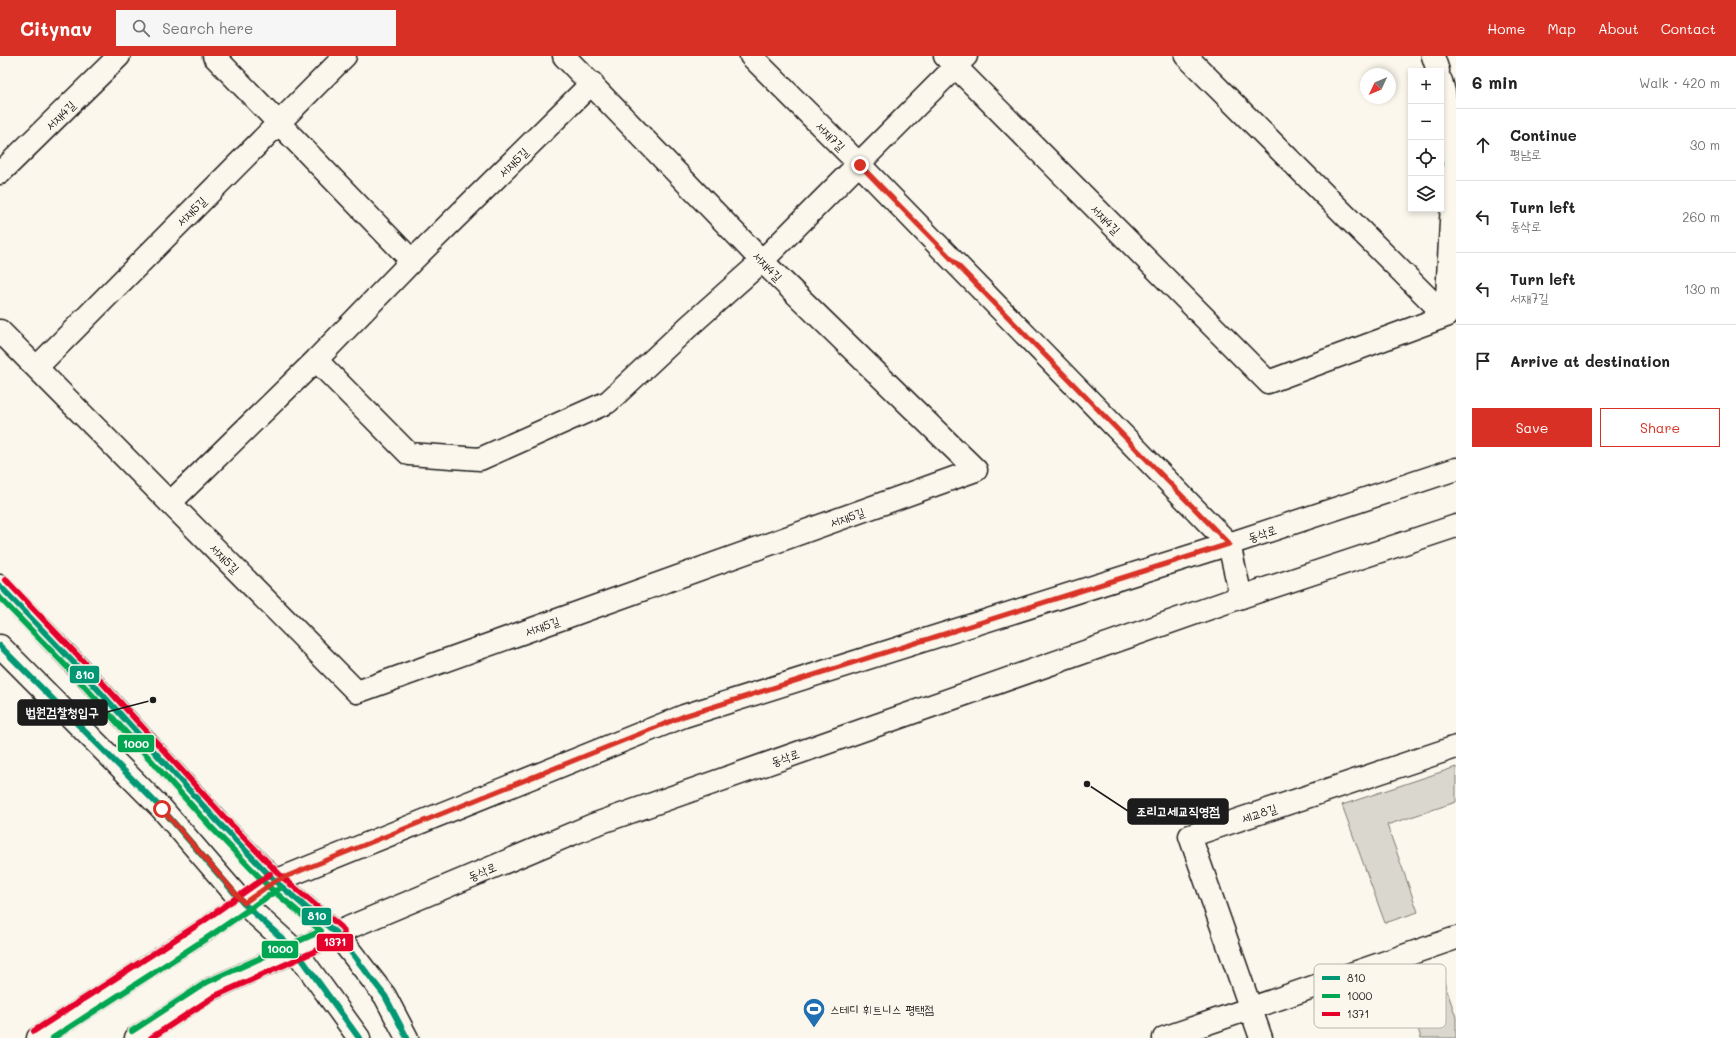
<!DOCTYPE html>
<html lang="en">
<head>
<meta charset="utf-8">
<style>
	body { margin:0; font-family:Mali,"Poor Story",sans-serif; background:#f6f6f6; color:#222 }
	.controls { position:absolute; right:12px; top:12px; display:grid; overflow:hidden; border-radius:0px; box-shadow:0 2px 6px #0003 }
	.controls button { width:36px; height:36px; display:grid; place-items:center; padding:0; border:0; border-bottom:1px solid #e0e0e0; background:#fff; color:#222; font:20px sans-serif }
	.compass { position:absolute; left:1360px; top:12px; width:36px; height:36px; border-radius:50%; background:#fff; box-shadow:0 2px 6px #0003; rotate:226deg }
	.stop { position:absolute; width:12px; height:12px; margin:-9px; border:3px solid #d93025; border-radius:50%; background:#fff }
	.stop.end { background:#d93025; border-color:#fff; box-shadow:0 1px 4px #0008 }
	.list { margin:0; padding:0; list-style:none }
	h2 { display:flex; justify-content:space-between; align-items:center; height:52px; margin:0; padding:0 16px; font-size:17px }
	h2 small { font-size:13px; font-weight:400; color:#767676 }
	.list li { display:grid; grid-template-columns:26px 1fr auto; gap:12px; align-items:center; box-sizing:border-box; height:72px; padding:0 16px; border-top:1px solid #e0e0e0 }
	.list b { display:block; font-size:15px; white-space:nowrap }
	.list p { margin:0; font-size:13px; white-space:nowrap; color:#767676 }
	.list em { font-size:13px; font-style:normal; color:#767676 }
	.actions { display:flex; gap:8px; padding:12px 16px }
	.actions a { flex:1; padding:9px 0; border:1px solid #d93025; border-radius:0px; text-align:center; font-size:14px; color:#d93025 }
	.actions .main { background:#d93025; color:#fff }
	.icon { flex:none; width:22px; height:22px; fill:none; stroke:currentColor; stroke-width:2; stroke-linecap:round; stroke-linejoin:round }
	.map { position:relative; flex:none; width:1456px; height:982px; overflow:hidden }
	header { display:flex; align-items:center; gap:24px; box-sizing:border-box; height:56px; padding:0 20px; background:#d93025; color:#fff }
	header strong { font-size:19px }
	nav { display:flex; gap:22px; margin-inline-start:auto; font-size:14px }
	.search { width:280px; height:36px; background:#f6f6f6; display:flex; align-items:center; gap:10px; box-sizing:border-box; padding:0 14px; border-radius:0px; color:#767676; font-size:15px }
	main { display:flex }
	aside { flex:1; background:#fff }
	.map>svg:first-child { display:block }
	.green { fill:#dad7ce; stroke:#7b7a75 }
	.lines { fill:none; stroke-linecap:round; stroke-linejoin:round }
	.street-casing { stroke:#1c1c1c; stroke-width:25 }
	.secondary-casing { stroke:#1c1c1c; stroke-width:25 }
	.street { stroke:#fbf7ec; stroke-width:22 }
	.secondary { stroke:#fbf7ec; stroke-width:22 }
	.bus-1-casing { stroke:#fbf7ec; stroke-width:9 }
	.bus-2-casing { stroke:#fbf7ec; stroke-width:9 }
	.bus-3-casing { stroke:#fbf7ec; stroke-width:9 }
	.bus-1 { stroke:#009775; stroke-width:6 }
	.bus-2 { stroke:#00a651; stroke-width:6 }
	.bus-3 { stroke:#e4002b; stroke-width:6 }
	.route { stroke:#d93025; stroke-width:5 }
	.labels { text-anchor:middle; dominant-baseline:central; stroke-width:4; stroke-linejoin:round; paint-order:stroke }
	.street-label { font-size:12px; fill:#1c1c1c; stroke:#fbf7ec }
	.poi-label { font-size:12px; fill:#1c1c1c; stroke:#fbf7ec; text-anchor:start }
	.key { fill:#fbf7ec; stroke:#b8b5ae; stroke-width:1 }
	.key-label { font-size:11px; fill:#1c1c1c }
	.leader { fill:none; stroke:#1c1c1c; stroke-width:1.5 }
	.callout-dot { fill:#1c1c1c; stroke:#fbf7ec; stroke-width:1.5 }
	.callout { fill:#1c1c1c; stroke:#1c1c1c; stroke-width:1.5 }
	.callout-label { font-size:13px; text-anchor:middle; font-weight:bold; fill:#fff }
	.line-badge { stroke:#fbf7ec; stroke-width:1.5 }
	.badge-label { font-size:11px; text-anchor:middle; font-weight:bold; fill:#fff }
</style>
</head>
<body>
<header>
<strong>Citynav</strong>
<div class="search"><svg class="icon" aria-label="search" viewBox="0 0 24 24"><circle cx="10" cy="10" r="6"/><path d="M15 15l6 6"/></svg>Search here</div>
<nav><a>Home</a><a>Map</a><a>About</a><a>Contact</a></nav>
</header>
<main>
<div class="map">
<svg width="1456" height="982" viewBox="0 0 1456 982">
	<rect width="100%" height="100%" fill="#fbf7ec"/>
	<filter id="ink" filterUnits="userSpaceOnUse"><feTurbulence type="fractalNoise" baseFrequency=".025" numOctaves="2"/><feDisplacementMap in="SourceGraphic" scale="8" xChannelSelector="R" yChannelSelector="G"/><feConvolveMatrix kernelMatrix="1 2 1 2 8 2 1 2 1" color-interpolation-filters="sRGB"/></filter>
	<g filter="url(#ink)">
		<path class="green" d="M1456,711V746L1387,769L1418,856L1385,867L1342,749Z
			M1442,920L1456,961V982H1421L1404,930Z"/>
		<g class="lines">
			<g class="street-casing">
				<path id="street" d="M214,0L412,205
					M751,0L860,109L1229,488L1241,541
					M945,0L1268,326L1446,260
					M1186,0L1446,260
					M1433,0L1438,15
					M1441,25L1444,36L1454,109L1446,260
					M0,117L119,0
					M0,275L357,636L976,414L762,205L564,0
					M316,304L409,398L480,403L608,346L688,271L762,205L966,0
					M37,311L345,0
					M170,447L316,304L412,205L592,27
					M1164,982L1456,882
					M1261,982L1190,780L1456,691"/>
			</g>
			<g class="secondary-casing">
				<path id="secondary" d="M0,530L73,606L218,766L275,825L336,877L385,940L407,982
					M0,590L162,753L243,847L296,895L359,982
					M38,982L206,873L275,825L684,660L1229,488L1456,413
					M136,982L211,933L336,877L593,769L1241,541L1456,470"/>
			</g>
			<use href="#street" class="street"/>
			<use href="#secondary" class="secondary"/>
			<g class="bus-1-casing">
				<path id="bus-1" d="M0,530L73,606L218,766L275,825L336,877L385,940L407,982
					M0,590L162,753L243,847L296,895L359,982"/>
			</g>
			<g class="bus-2-casing">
				<path id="bus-2" d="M0,542L67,611L212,772L269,831L321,875L207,926L132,975
					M53,982L210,880L280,832"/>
			</g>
			<g class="bus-3-casing">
				<path id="bus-3" d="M6,524L79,601L224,761L280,819L341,871C345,875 345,880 340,884L215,940L151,982
					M34,975L202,866L270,818"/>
			</g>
			<use href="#bus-1" class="bus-1"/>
			<use href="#bus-2" class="bus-2"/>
			<use href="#bus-3" class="bus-3"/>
		</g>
	</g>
	<g class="lines" filter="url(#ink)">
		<path class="route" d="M162,753L244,847L275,825L684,660L1229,488L860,109"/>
	</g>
	<defs>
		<g id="stadium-pin" transform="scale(1.15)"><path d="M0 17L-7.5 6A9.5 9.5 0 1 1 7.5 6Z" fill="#1f6fb2" stroke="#fbf7ec"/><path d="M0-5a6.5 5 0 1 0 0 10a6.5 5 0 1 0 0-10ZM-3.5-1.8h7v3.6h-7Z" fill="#fff"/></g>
	</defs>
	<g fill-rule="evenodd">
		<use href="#stadium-pin" x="814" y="953"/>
	</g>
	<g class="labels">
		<g class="street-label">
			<text transform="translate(60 59) rotate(-45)">서재4길</text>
			<text transform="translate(831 80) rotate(45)">서재7길</text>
			<text transform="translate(513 106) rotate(-45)">서재5길</text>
			<text transform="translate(191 155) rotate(-45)">서재5길</text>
			<text transform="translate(1106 163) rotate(45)">서재4길</text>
			<text transform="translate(768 210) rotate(45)">서재4길</text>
			<text transform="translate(847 461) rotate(-20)">서재5길</text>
			<text transform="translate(1262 477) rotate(-18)">동삭로</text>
			<text transform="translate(225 502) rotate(45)">서재5길</text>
			<text transform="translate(542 570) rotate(-20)">서재5길</text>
			<text transform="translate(785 701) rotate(-19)">동삭로</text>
			<text transform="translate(1259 757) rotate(-19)">세교8길</text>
			<text transform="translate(482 815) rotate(-23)">동삭로</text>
		</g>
		<g class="poi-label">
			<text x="830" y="953">스테디 휘트니스 평택점</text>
		</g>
	</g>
	<rect x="1314" y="908" width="132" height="64" rx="6" class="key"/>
	<rect x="1322" y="920" width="18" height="4" fill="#009775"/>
	<rect x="1322" y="938" width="18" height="4" fill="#00a651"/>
	<rect x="1322" y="956" width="18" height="4" fill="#e4002b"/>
	<g class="key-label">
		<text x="1347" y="926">810</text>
		<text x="1347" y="944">1000</text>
		<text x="1347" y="962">1371</text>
	</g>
	<path class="leader" d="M153 644L107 656M1087 728L1128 755"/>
	<g class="callout-dot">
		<circle cx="153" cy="644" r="4"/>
		<circle cx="1087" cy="728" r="4"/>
	</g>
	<g class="callout">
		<rect x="18" y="644" width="89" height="25" rx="4"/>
		<rect x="1128" y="743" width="100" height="25" rx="4"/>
	</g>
	<g class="callout-label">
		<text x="62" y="661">법원검찰청입구</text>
		<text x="1178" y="760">조리고세교직영점</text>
	</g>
	<g class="line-badge">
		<rect x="69" y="609" width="31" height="19" rx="4" fill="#009775"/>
		<rect x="117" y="678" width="38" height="19" rx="4" fill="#00a651"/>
		<rect x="301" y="851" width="31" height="19" rx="4" fill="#009775"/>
		<rect x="316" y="877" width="38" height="19" rx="4" fill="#e4002b"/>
		<rect x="261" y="884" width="38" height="19" rx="4" fill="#00a651"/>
	</g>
	<g class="badge-label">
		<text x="85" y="623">810</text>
		<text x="136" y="692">1000</text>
		<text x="317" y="864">810</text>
		<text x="335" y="890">1371</text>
		<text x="280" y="897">1000</text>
	</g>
</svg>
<div class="controls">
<button>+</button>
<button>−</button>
<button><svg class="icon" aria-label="locate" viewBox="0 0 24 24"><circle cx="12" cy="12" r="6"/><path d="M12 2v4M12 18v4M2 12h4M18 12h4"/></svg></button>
<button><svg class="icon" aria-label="layers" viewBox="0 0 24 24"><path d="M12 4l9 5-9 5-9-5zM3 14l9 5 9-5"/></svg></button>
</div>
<svg class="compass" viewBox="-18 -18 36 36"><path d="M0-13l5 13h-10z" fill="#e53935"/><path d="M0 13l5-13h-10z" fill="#767676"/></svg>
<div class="stop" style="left:162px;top:753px"></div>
<div class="stop end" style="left:860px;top:109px"></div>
</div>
<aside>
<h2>6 min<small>Walk · 420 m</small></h2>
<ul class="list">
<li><svg class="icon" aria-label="ahead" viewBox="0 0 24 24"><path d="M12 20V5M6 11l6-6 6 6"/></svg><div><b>Continue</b><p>평남로</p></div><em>30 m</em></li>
<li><svg class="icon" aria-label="left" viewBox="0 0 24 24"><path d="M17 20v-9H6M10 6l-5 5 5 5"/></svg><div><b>Turn left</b><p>동삭로</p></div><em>260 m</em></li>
<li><svg class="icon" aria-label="left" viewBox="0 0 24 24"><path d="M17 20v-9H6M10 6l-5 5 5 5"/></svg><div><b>Turn left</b><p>서재7길</p></div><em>130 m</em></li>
<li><svg class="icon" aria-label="arrive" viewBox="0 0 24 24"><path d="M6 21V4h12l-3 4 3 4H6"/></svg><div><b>Arrive at destination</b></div></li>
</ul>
<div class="actions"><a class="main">Save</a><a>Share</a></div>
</aside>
</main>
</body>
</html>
